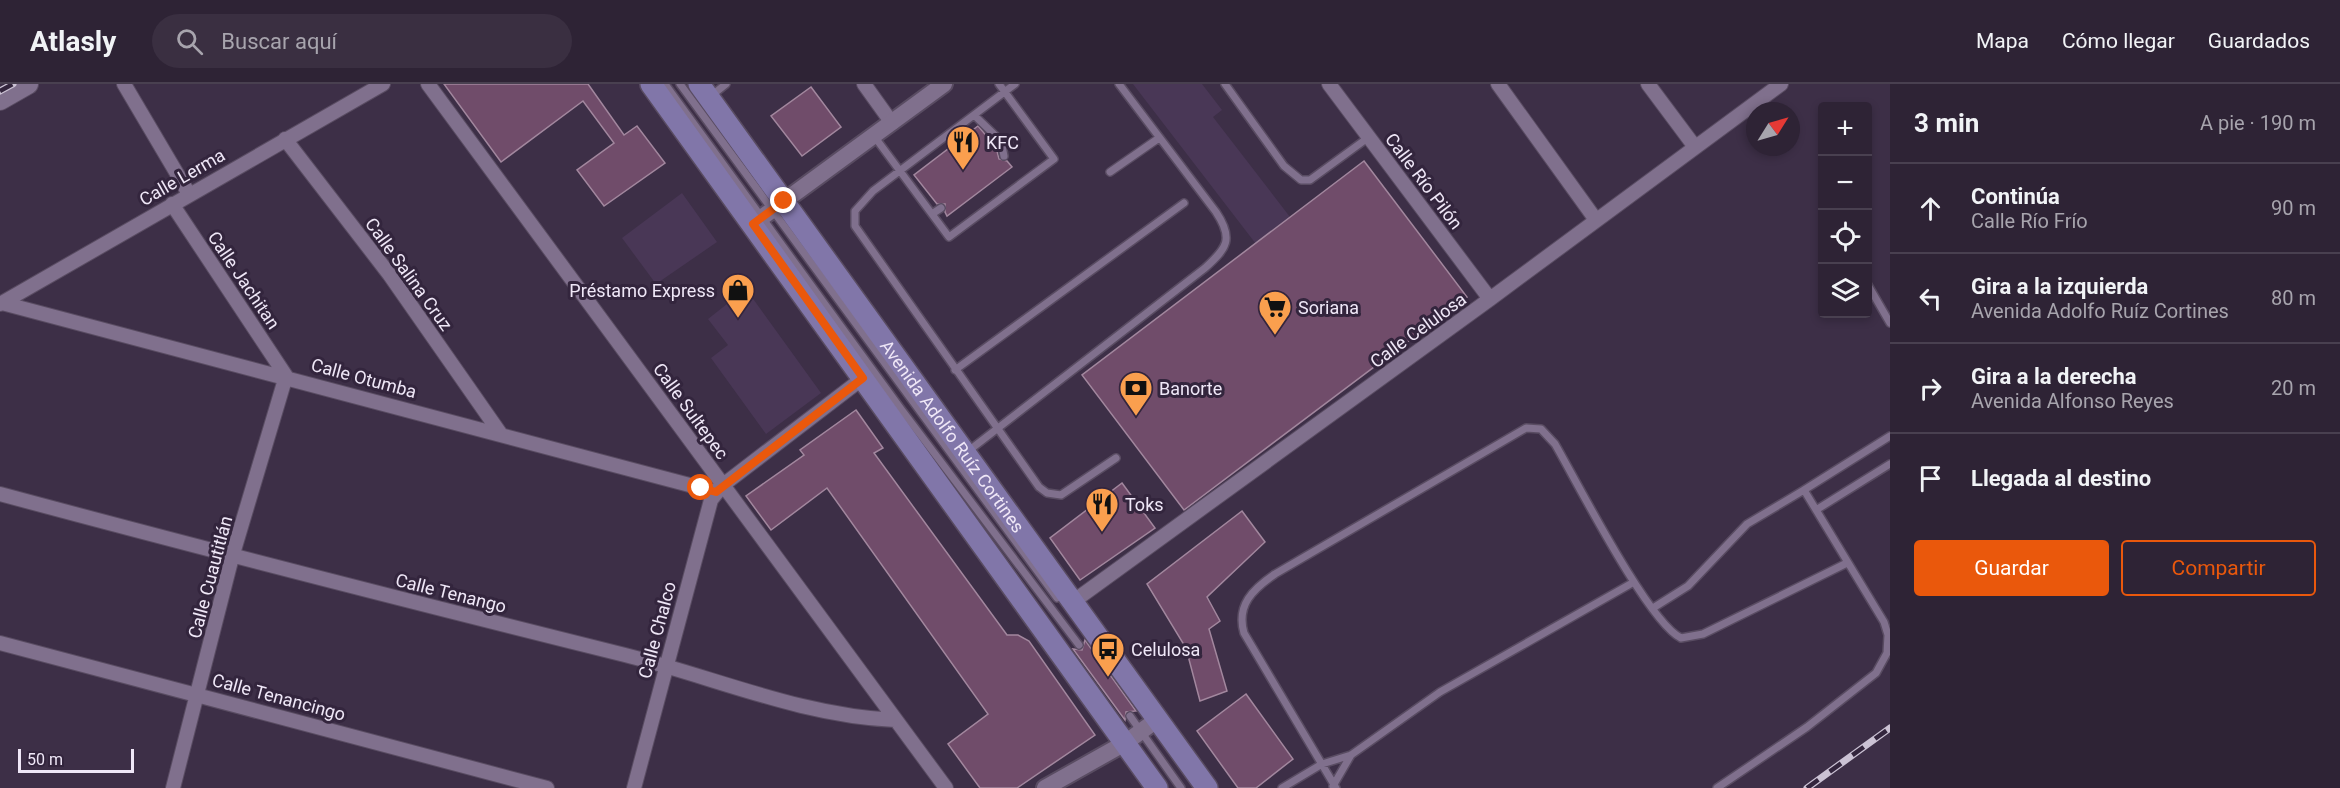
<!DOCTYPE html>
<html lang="es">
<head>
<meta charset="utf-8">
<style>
	body { margin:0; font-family:Roboto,sans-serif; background:#3a2f41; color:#f1f3f6 }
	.controls { position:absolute; right:18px; top:18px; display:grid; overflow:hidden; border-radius:6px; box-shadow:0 3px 9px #0003 }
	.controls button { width:54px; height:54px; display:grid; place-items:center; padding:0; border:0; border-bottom:2px solid #494050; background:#2e2335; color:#f1f3f6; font:30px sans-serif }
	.compass { position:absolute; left:1746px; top:18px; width:54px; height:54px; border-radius:50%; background:#2e2335; box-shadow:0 3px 9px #0003; rotate:53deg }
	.scale { position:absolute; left:18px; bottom:15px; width:116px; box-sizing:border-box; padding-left:6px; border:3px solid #efe7f7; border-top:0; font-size:16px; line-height:21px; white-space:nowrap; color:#efe7f7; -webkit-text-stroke:4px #33253d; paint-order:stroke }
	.stop { position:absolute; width:18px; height:18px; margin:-14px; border:4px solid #ea580c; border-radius:50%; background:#fff }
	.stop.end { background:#ea580c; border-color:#fff; box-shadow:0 2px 6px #0008 }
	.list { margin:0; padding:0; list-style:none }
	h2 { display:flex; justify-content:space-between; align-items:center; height:78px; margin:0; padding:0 24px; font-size:26px }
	h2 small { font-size:20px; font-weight:400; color:#a7a4ad }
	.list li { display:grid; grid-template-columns:39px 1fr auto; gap:18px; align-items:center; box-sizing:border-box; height:90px; padding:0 24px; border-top:2px solid #494050 }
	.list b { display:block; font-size:22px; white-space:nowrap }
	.list p { margin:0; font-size:20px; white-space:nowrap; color:#a7a4ad }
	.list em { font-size:20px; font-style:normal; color:#a7a4ad }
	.actions { display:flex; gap:12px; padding:18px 24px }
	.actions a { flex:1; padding:14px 0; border:2px solid #ea580c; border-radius:6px; text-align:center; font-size:21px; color:#ea580c }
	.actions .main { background:#ea580c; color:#fff }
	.icon { flex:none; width:33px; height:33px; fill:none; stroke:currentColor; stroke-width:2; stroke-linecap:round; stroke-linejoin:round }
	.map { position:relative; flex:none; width:1890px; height:704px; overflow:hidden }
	header { display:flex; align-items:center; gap:36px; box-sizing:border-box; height:84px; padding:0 30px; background:#2e2335; border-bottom:2px solid #494050 }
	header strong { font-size:28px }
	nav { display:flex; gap:33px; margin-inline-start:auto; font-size:21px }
	.search { width:420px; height:54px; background:#3a2f41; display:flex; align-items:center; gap:15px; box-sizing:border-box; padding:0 21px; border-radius:33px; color:#a7a4ad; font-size:22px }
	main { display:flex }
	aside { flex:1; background:#2e2335 }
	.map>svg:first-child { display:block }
	.built { fill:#493756 }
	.building { fill:#704c6a; stroke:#a2879e; stroke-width:1.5 }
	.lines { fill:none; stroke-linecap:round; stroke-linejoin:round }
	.service-casing { stroke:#594c62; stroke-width:10 }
	.minor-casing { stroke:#594c62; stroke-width:16 }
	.tertiary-casing { stroke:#594c62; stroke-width:20 }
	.secondary-casing { stroke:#594c62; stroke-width:22 }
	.primary-casing { stroke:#594c62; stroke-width:24 }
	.service { stroke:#80708d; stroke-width:7 }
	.minor { stroke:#80708d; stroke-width:14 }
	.tertiary { stroke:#80708d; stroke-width:16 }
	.secondary { stroke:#80708d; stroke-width:20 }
	.primary { stroke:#8176a9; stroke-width:21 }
	.rail-casing { stroke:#cbc2d4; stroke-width:7 }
	.rail { stroke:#33253d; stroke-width:4.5; stroke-dasharray:14; stroke-linecap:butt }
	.route { stroke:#ea580c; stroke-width:8 }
	.labels { text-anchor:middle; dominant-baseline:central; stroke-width:6; stroke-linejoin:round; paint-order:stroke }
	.poi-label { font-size:18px; fill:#efe7f7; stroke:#33253d; text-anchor:start }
	.street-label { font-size:18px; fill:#efe7f7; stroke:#33253d }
</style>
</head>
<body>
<header>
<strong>Atlasly</strong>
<div class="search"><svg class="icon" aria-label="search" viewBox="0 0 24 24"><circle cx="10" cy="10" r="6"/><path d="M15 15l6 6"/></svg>Buscar aquí</div>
<nav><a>Mapa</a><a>Cómo llegar</a><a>Guardados</a></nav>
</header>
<main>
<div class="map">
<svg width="1890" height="704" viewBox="0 0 1890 704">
	<rect width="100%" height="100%" fill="#3d2f47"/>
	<path class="built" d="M1133,0H1202L1222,26L1213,33L1290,133L1256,160Z
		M682,109L717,158L656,200L622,154Z
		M746,205L821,309L766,350L711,274L728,261L708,235Z"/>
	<path class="building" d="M444,0H588L624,51L637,42L665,79L604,122L577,86L614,59L583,17L501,78Z
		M811,3L841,43L802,72L771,32Z
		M978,42L996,63L999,75L1007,77L1012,83L947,132L945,128V120H937L914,91Z
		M1364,77L1467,213L1184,426L1082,291Z
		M856,326L883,364L874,369L1007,551H1018L1029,557L1095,651L1017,704H980L948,660L988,630L827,404L771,446L746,412L804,371L800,366Z
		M1122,399L1155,444L1080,496L1050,454Z
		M1242,427L1265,458L1207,513L1220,537L1209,545L1227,607L1200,617L1186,564L1147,500Z
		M1085,556L1136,627L1126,628L1125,636L1073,565L1082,566Z
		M1246,610L1293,675L1256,704H1238L1197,647Z"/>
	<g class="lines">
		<g class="service-casing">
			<path id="service" d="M665,0L901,325L1079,561
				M680,0L1057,514
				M1015,0L873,107L855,127V142L1039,403L1047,409L1061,411L1116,374
				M1225,0L1284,82L1301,96H1310L1369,53
				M711,12L726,0
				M974,31L1001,57L1004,72
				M874,52L949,153L1054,75L999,0
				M1110,88L1159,54
				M932,130L941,124
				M1868,201L1890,239
				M955,286L1184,119
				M967,368L1205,184C1227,164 1234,155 1216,128L1119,0
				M1804,406L1890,352
				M1816,426L1890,380
				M1653,524L1688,502L1747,440L1804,406L1884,538L1888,551L1887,569L1876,589L1807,643L1717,704
				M1130,632L1181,704
				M1333,702L1351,671
				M1282,704L1322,680L1351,671L1440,608L1634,498
				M1336,704L1244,549C1236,521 1253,505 1275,490L1526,344L1541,345L1555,360C1577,398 1648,538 1681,554L1703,550L1847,479"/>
		</g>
		<g class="minor-casing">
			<path id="minor" d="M124,0L189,110
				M428,0L946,704
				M864,0L892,39
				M1329,0L1490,215
				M1498,0L1596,136
				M1648,0L1695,63
				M285,55L389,190L500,349
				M172,120L286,292L232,473L173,704
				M2,219L716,408
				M0,220L383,0
				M0,410C208,466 416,519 625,571C714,593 801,632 895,636
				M1074,517L1490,215L1781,0
				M0,559L547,704
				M634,704L711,416L723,401L863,294"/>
		</g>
		<g class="tertiary-casing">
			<path id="tertiary" d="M753,140L944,0
				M1045,704L1125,659L1158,635"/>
		</g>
		<g class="secondary-casing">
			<path id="secondary" d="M0,16L28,0"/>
		</g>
		<g class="primary-casing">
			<g id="primary">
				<path d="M651,0L1157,704"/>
				<path id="s1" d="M699,0L1207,704"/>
			</g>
		</g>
		<use href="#service" class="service"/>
		<use href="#minor" class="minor"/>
		<use href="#tertiary" class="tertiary"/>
		<use href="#secondary" class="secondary"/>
		<use href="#primary" class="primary"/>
		<g class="rail-casing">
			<path id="rail" d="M0,7L13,0
				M1807,704L1890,644"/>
		</g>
		<use href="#rail" class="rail"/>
	</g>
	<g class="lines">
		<path class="route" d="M701,404L716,408L863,294L753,140L784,117"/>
	</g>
	<defs>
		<g id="restaurant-pin" transform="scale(1.725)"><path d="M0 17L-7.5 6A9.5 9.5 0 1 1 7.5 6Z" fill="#fa9f4e" stroke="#33253d"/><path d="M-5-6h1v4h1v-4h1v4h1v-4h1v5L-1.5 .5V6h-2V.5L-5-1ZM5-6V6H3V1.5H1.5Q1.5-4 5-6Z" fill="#111"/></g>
		<g id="shop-pin" transform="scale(1.725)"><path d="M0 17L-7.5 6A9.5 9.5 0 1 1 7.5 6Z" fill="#fa9f4e" stroke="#33253d"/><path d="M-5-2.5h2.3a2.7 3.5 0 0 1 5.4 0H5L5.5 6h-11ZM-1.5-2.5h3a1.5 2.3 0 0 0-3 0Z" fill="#111"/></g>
		<g id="supermarket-pin" transform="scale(1.725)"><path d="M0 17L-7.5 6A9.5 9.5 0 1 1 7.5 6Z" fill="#fa9f4e" stroke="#33253d"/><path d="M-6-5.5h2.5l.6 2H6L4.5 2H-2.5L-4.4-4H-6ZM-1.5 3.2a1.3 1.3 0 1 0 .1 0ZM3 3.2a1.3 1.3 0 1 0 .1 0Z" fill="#111"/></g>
		<g id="bank-pin" transform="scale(1.725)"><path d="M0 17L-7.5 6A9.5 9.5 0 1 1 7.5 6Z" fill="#fa9f4e" stroke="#33253d"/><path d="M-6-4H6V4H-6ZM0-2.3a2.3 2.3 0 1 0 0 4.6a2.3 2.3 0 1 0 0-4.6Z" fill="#111"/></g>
		<g id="bus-pin" transform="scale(1.725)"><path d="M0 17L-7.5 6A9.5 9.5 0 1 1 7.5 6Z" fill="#fa9f4e" stroke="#33253d"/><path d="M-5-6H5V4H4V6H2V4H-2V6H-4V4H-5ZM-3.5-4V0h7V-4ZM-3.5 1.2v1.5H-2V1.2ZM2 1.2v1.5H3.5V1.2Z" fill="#111"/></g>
	</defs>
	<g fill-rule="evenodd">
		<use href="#restaurant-pin" x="963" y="58"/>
		<use href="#shop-pin" x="738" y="206"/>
		<use href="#supermarket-pin" x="1275" y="223"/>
		<use href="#bank-pin" x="1136" y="304"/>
		<use href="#restaurant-pin" x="1102" y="420"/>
		<use href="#bus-pin" x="1108" y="565"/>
	</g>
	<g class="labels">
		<g class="poi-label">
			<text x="986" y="58">KFC</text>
			<text x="715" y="206" text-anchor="end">Préstamo Express</text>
			<text x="1298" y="223">Soriana</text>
			<text x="1159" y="304">Banorte</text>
			<text x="1125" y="420">Toks</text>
			<text x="1131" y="565">Celulosa</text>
		</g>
		<g class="street-label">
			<text transform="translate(182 93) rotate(-30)">Calle Lerma</text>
			<text transform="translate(1424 97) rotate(53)">Calle Río Pilón</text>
			<text transform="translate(409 190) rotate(54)">Calle Salina Cruz</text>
			<text transform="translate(244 196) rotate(56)">Calle Jachitan</text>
			<text transform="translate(1418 246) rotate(-36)">Calle Celulosa</text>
			<text transform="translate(364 294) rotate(15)">Calle Otumba</text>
			<text transform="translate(691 327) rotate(54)">Calle Sultepec</text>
			<text stroke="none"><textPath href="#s1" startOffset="434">Avenida Adolfo Ruíz Cortines</textPath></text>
			<text transform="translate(210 493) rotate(-75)">Calle Cuautitlán</text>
			<text transform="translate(451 509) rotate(14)">Calle Tenango</text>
			<text transform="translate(657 546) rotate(-75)">Calle Chalco</text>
			<text transform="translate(279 613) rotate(15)">Calle Tenancingo</text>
		</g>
	</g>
</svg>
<div class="controls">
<button>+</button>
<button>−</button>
<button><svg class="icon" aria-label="locate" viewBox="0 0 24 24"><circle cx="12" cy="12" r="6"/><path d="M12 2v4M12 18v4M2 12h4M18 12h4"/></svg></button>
<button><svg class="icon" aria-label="layers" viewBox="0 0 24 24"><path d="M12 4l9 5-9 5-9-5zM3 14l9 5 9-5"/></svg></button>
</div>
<svg class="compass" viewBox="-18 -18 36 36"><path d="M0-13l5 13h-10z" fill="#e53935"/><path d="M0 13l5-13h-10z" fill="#a7a4ad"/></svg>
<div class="scale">50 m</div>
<div class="stop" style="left:701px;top:404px"></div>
<div class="stop end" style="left:784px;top:117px"></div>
</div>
<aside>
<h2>3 min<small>A pie · 190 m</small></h2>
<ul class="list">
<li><svg class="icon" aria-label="ahead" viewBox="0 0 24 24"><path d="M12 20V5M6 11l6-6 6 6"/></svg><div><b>Continúa</b><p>Calle Río Frío</p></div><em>90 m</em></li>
<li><svg class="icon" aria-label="left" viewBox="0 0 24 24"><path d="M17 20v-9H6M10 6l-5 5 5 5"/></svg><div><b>Gira a la izquierda</b><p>Avenida Adolfo Ruíz Cortines</p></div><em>80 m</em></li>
<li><svg class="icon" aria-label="right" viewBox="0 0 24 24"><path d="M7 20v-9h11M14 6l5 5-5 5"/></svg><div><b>Gira a la derecha</b><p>Avenida Alfonso Reyes</p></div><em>20 m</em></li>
<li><svg class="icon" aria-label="arrive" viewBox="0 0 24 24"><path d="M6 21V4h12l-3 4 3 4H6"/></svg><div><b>Llegada al destino</b></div></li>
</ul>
<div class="actions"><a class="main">Guardar</a><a>Compartir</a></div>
</aside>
</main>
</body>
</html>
